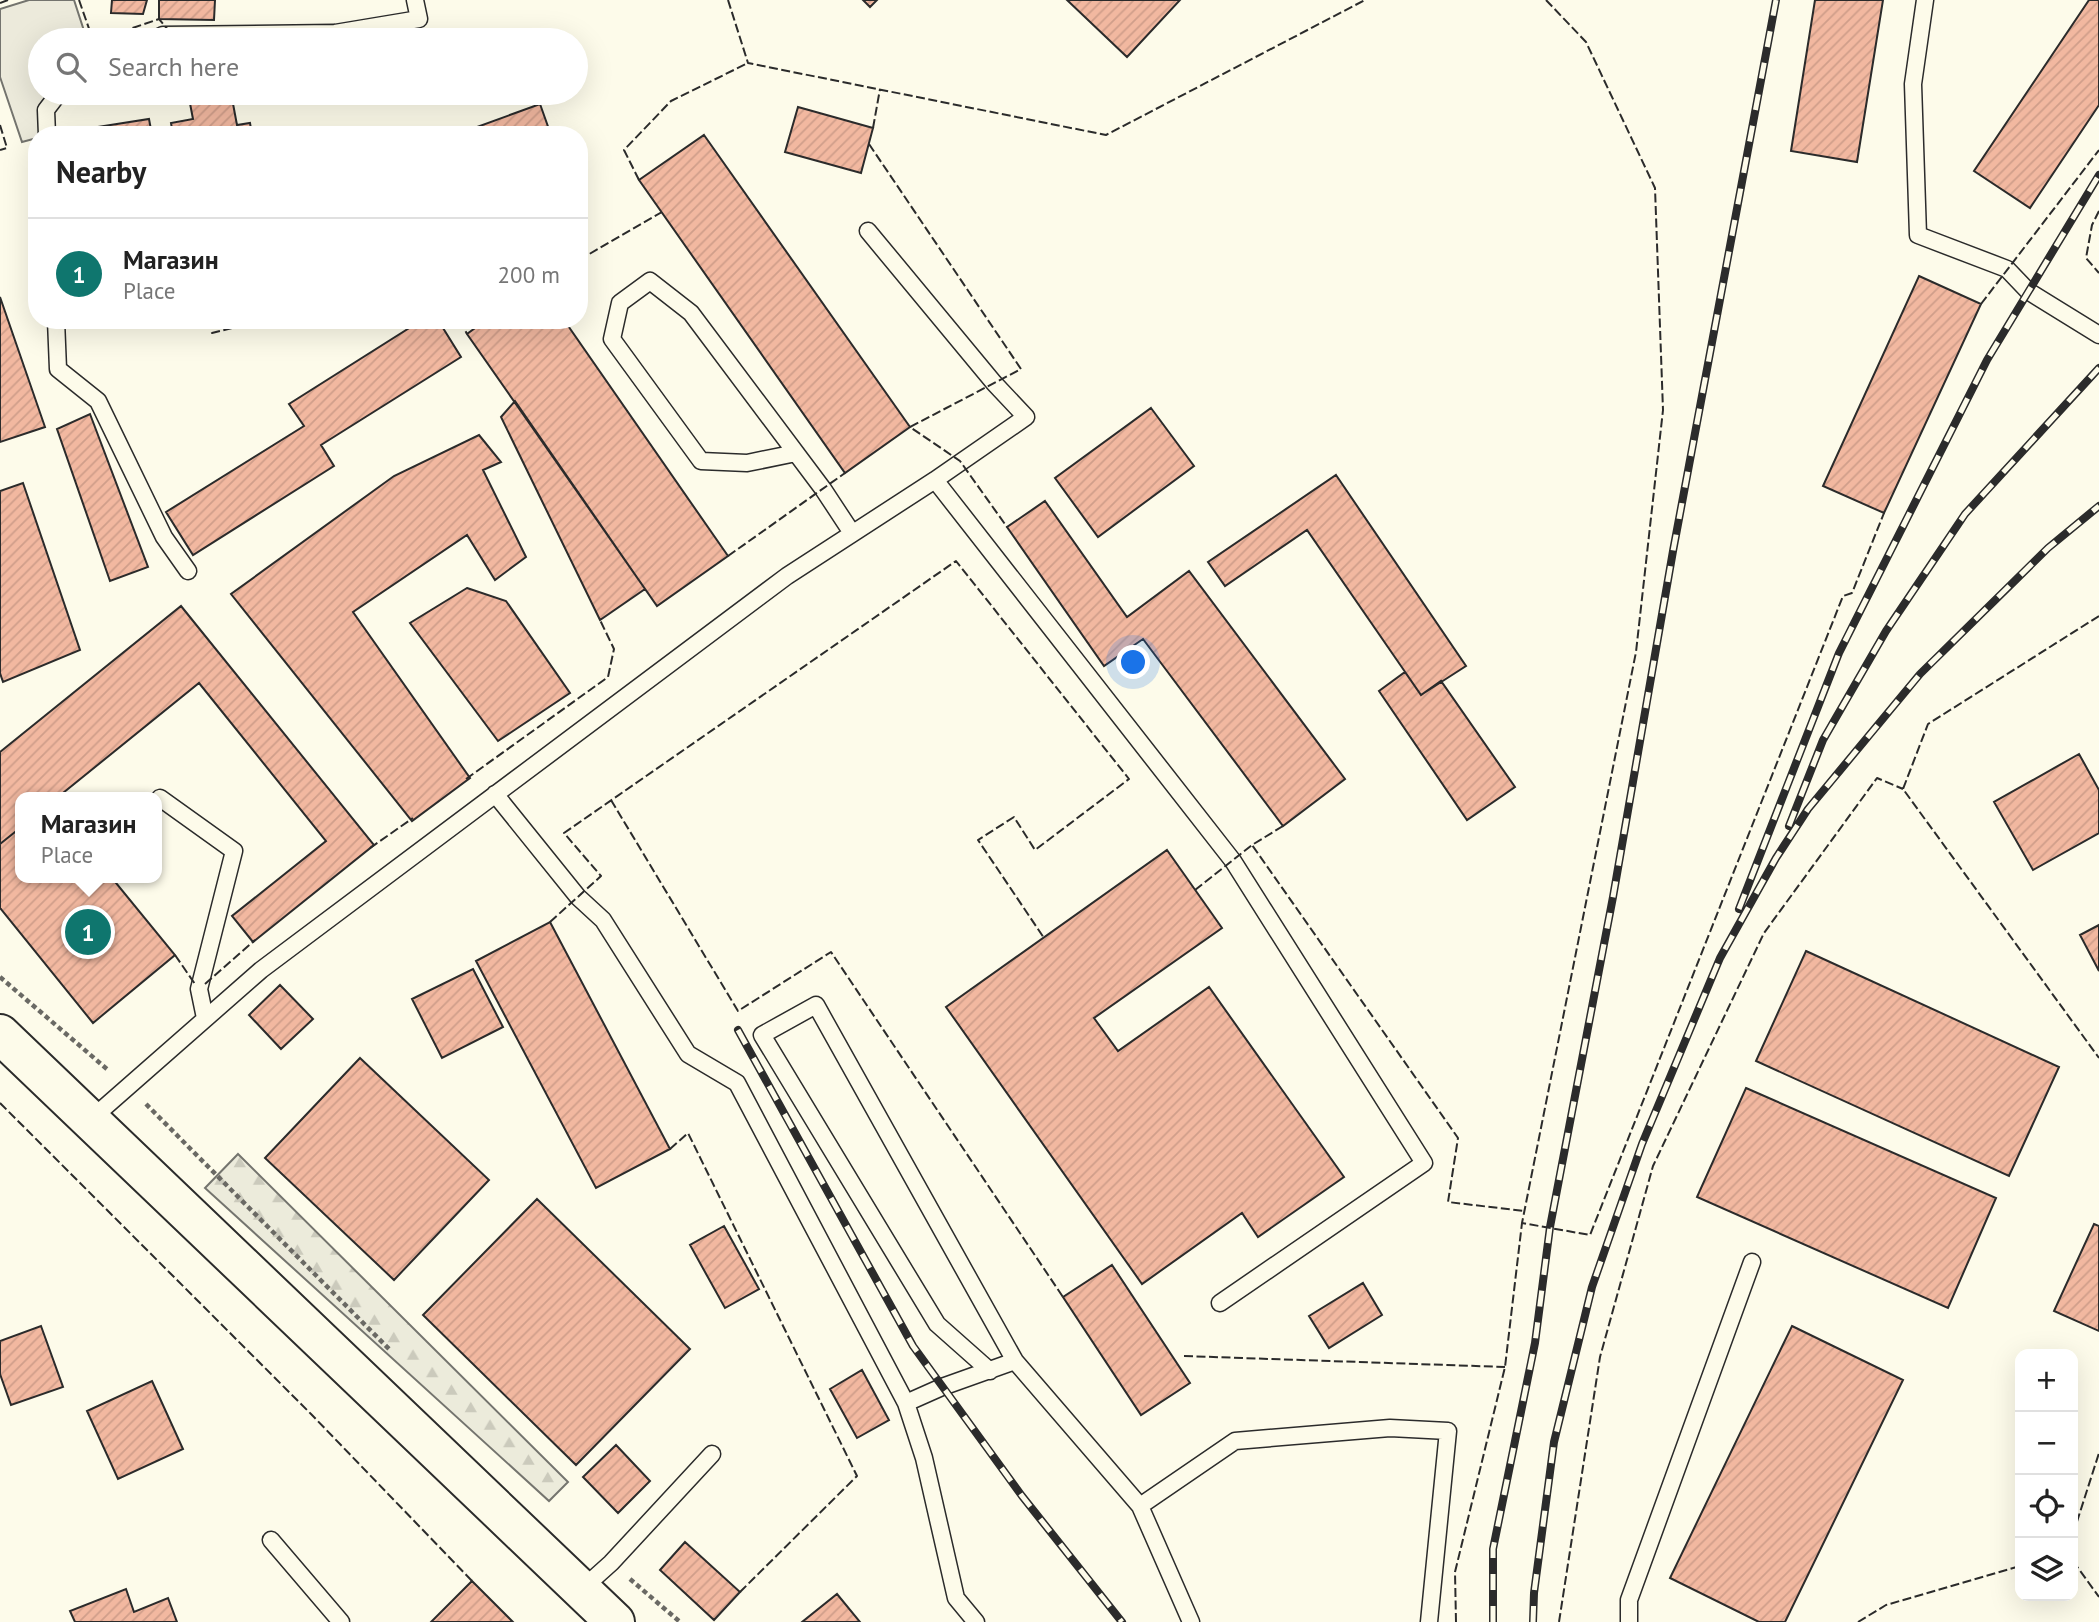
<!DOCTYPE html>
<html lang="en">
<head>
<meta charset="utf-8">
<style>
	body { margin:0; font-family:"PT Sans",sans-serif; background:#f2f2f2; color:#222 }
	.controls { position:absolute; right:21px; bottom:21px; display:grid; overflow:hidden; border-radius:14px; box-shadow:0 7px 28px #0002 }
	.controls button { width:63px; height:63px; display:grid; place-items:center; padding:0; border:0; border-bottom:2px solid #e0e0e0; background:#fff; color:#222; font:35px sans-serif }
	.you { position:absolute; left:1134px; top:663px; width:24px; height:24px; margin:-18px; border:5px solid #fff; border-radius:50%; background:#1a73e8; box-shadow:0 0 0 10px #1a73e833 }
	.badge { display:grid; place-items:center; width:46px; height:46px; border-radius:50%; background:#0f766e; color:#fff; font-size:23px; font-weight:700 }
	.pin { position:absolute; translate:-50% -50%; border:4px solid #fff; box-shadow:0 2px 7px #0006 }
	.popup { position:absolute; left:15px; top:792px; width:147px; height:91px; box-sizing:border-box; display:grid; place-content:center; border-radius:14px; background:#fff; filter:drop-shadow(0 2px 5px #0005); font-size:23px; white-space:nowrap; color:#767676 }
	.popup b { font-size:26px; color:#222 }
	.popup::after { content:''; position:absolute; left:50%; top:100%; margin-left:-14px; border:14px solid transparent; border-top-color:#fff }
	.list { margin:0; padding:0; list-style:none }
	h2 { display:flex; justify-content:space-between; align-items:center; height:91px; margin:0; padding:0 28px; font-size:30px }
	h2 small { font-size:23px; font-weight:400; color:#767676 }
	.list li { display:grid; grid-template-columns:46px 1fr auto; gap:21px; align-items:center; box-sizing:border-box; height:112px; padding:0 28px; border-top:2px solid #e0e0e0 }
	.list b { display:block; font-size:26px; white-space:nowrap }
	.list p { margin:0; font-size:23px; white-space:nowrap; color:#767676 }
	.list em { font-size:23px; font-style:normal; color:#767676 }
	.icon { flex:none; width:38px; height:38px; fill:none; stroke:currentColor; stroke-width:2; stroke-linecap:round; stroke-linejoin:round }
	.map { position:relative; flex:none; width:2099px; height:1622px; overflow:hidden }
	.search { position:absolute; background:#fff; box-shadow:0 7px 28px #0002; left:28px; top:28px; width:560px; height:77px; display:flex; align-items:center; gap:18px; box-sizing:border-box; padding:0 24px; border-radius:38px; color:#767676; font-size:26px }
	.panel { position:absolute; background:#fff; box-shadow:0 7px 28px #0002; left:28px; top:126px; width:560px; height:203px; border-radius:28px }
	.map>svg:first-child { display:block }
	.forest { fill:url(#forest-firs); stroke:#74746e; stroke-width:2 }
	.parking { fill:#eceadb; stroke:#74746e; stroke-width:2 }
	.building { fill:url(#building-hatch); stroke:#2b2b2b; stroke-width:2 }
	.lines { fill:none; stroke-linecap:round; stroke-linejoin:round }
	.service-casing { stroke:#2b2b2b; stroke-width:19 }
	.tertiary-casing { stroke:#2b2b2b; stroke-width:42 }
	.path { stroke:#6a6964; stroke-width:4.5; stroke-dasharray:5 3.5; stroke-linecap:butt }
	.service { stroke:#fdfbea; stroke-width:16 }
	.tertiary { stroke:#fdfbea; stroke-width:38 }
	.rail-casing { stroke:#2b2b2b; stroke-width:8 }
	.rail { stroke:#fdfbea; stroke-width:5; stroke-dasharray:16; stroke-linecap:butt }
	.fence { stroke:#2b2b2b; stroke-width:2; stroke-dasharray:9 3.5; stroke-linecap:butt }
</style>
</head>
<body>
<div class="map">
<svg width="2099" height="1622" viewBox="0 0 2099 1622">
	<defs>
		<pattern id="forest-firs" width="22" height="20" patternUnits="userSpaceOnUse" patternTransform="scale(1.75)"><rect width="22" height="20" fill="#ecebdb"/><path d="M5 1l3.5 6h-7zM16 11l3.5 6h-7z" fill="#cbcabc"/></pattern>
		<pattern id="building-hatch" width="6" height="6" patternUnits="userSpaceOnUse" patternTransform="scale(1.75)"><rect width="6" height="6" fill="#f2b8a0"/><path d="M-1 1l2-2M0 6l6-6M5 7l2-2" fill="none" stroke="#d09e8a"/></pattern>
	</defs>
	<rect width="100%" height="100%" fill="#fdfbea"/>
	<path class="forest" d="M238,1154L568,1482L549,1501L205,1188Z"/>
	<path class="parking" d="M29,0H74L87,40H40V93H59L47,135H37V138L22,142L0,77V9Z"/>
	<path class="building" d="M112,0H147L143,14L111,13Z
		M159,0H215L214,20L159,19Z
		M863,0H877L870,7Z
		M1067,0H1180L1127,57Z
		M1815,0H1883L1857,162L1791,151Z
		M2089,0H2099V105L2030,208L1974,171Z
		M188,93H231L237,125L250,123L252,135H173L171,123L193,119Z
		M540,104L551,135H455Z
		M798,107L873,128L861,173L785,152Z
		M149,119L152,135H73L72,131Z
		M704,135L910,427L845,473L639,180Z
		M1919,276L1981,304L1884,513L1823,486Z
		M0,297L45,427L0,442Z
		M422,320H438L461,357L321,445L334,466L193,555L166,512L304,426L289,404Z
		M486,320H564L728,556L657,606L467,334Z
		M515,401L645,589L600,620L501,417Z
		M1151,408L1194,466L1098,537L1055,478Z
		M90,414L148,567L110,581L57,429Z
		M479,435L501,462L483,470L526,557L495,580L467,535L353,612L470,778L412,821L231,594L394,476Z
		M1336,475L1466,666L1421,695L1307,530L1225,586L1208,562Z
		M23,483L80,650L3,682L0,673V491Z
		M1045,501L1127,617L1189,571L1345,779L1283,826L1143,639L1104,666L1007,527Z
		M467,588L506,601L570,693L498,741L410,623Z
		M181,606L374,845L253,942L232,916L326,841L199,683L58,797H20V828L0,844V752Z
		M1405,672L1421,695L1441,681L1515,787L1467,820L1379,691Z
		M2079,754L2099,790V833L2033,870L1994,802Z
		M20,828V878H112L175,955L93,1023L0,908V844Z
		M1167,850L1222,928L1094,1018L1118,1051L1209,987L1344,1177L1258,1237L1242,1213L1142,1284L946,1007Z
		M550,922L670,1149L596,1188L476,961Z
		M2099,925V971L2080,935Z
		M1806,951L2059,1067L2009,1176L1756,1061Z
		M473,969L503,1027L442,1058L412,999Z
		M280,985L313,1019L281,1049L249,1015Z
		M360,1058L489,1180L394,1280L265,1158Z
		M1746,1088L1996,1198L1948,1308L1697,1197Z
		M537,1199L690,1349L576,1465L423,1315Z
		M2094,1224L2099,1226V1331L2054,1311Z
		M724,1226L759,1289L725,1308L690,1245Z
		M1112,1265L1190,1383L1141,1415L1063,1297Z
		M1363,1283L1382,1315L1329,1348L1309,1316Z
		M41,1326L63,1387L11,1405L0,1374V1341Z
		M1792,1326L1903,1380L1785,1622H1759L1670,1578Z
		M862,1370L889,1420L857,1438L830,1389Z
		M152,1381L183,1449L118,1479L87,1411Z
		M616,1445L650,1481L618,1513L583,1477Z
		M685,1542L740,1592L714,1620L660,1570Z
		M472,1581L513,1622H431Z
		M126,1589L134,1612L168,1598L177,1622H75L70,1611Z
		M837,1594L860,1622H802Z"/>
	<g class="lines">
		<g class="service-casing">
			<path id="service" d="M1925,0L1913,84L1918,235L2007,269L2028,291L2099,335
				M153,40L163,35L335,33L419,19L415,0
				M47,135L46,110L59,93
				M56,320L58,369L98,401L164,537L188,571
				M796,453L747,463L701,461L612,339L620,303L650,281L691,313L823,489L852,533
				M935,480L1233,861L1424,1163L1220,1303
				M495,794L578,897L603,920L688,1054L737,1083L906,1403L924,1458L956,1598L976,1622
				M160,798L234,851L199,989L205,1018
				M89,1121L261,970L787,576L935,480L1026,417L994,383L868,231
				M990,1371L937,1324L762,1035L816,1005L1015,1361
				M906,1403L942,1387L1015,1361L1140,1506L1191,1622
				M1140,1506L1235,1441L1390,1428L1448,1431L1429,1622
				M271,1540L341,1622
				M582,1589L611,1563L712,1454
				M1629,1622V1600L1752,1262"/>
		</g>
		<g class="tertiary-casing">
			<path id="tertiary" d="M0,1034L615,1622"/>
		</g>
		<path class="path" d="M0,977L108,1070
			M146,1104L389,1349
			M630,1579L680,1622"/>
		<use href="#service" class="service"/>
		<use href="#tertiary" class="tertiary"/>
		<g class="rail-casing">
			<path id="rail" d="M1789,826L1823,740L1886,631L1965,514L2099,368
				M1739,909L1839,653L1987,360L2099,175
				M738,1030L913,1346L1022,1496L1122,1622
				M1493,1622V1549L1535,1343L1550,1227L1613,897L1673,551L1776,0
				M1533,1622L1534,1593L1554,1442L1592,1287L1642,1144L1720,958L1776,858L1808,809L1920,674L2048,548L2099,506"/>
		</g>
		<use href="#rail" class="rail"/>
		<path class="fence" d="M79,0L93,40
			M728,0L748,63L1106,135L1365,0
			M1546,0L1586,42L1655,188L1663,410L1636,652L1522,1223L1590,1235L1843,596L1852,593L1884,513
			M0,3L8,0
			M97,40L159,19L169,31
			M0,125L7,148L0,150
			M873,128L880,89
			M869,144L1021,369L910,427L960,461L1007,527
			M639,180L624,150L671,101L748,63
			M2099,211L2092,225L2086,258L2099,273
			M579,260L662,212
			M1981,304L2099,150
			M209,320L212,333L265,320
			M460,320L467,334
			M728,556L845,473
			M2099,616L1928,724L1903,789L2099,1058
			M466,779L608,677L614,649L600,620
			M611,800L738,1011L831,952L1063,1297
			M1283,826L1252,845L1458,1138L1448,1202L1524,1211
			M370,848L413,818
			M1195,890L1252,845
			M550,922L601,876L564,833L956,561L1129,779L1035,850L1014,817L978,840L1044,938
			M175,955L195,984
			M205,984L255,940
			M0,1103L311,1414L472,1581
			M670,1149L688,1133L857,1476L740,1592
			M1184,1356L1505,1367
			M2073,1534L2099,1453
			M2073,1561L2099,1597
			M1456,1622L1455,1572L1505,1367L1522,1223
			M1559,1622L1600,1357L1653,1166L1764,933L1877,778L1903,789
			M1858,1622L1886,1605L2020,1566"/>
	</g>
</svg>
<div class="controls">
<button>+</button>
<button>−</button>
<button><svg class="icon" aria-label="locate" viewBox="0 0 24 24"><circle cx="12" cy="12" r="6"/><path d="M12 2v4M12 18v4M2 12h4M18 12h4"/></svg></button>
<button><svg class="icon" aria-label="layers" viewBox="0 0 24 24"><path d="M12 4l9 5-9 5-9-5zM3 14l9 5 9-5"/></svg></button>
</div>
<div class="you"></div>
<div class="pin badge" style="left:88px;top:932px">1</div>
<div class="popup"><b>Магазин</b>Place</div>
<div class="search"><svg class="icon" aria-label="search" viewBox="0 0 24 24"><circle cx="10" cy="10" r="6"/><path d="M15 15l6 6"/></svg>Search here</div>
<section class="panel">
<h2>Nearby<small></small></h2>
<ul class="list">
<li><span class="badge">1</span><div><b>Магазин</b><p>Place</p></div><em>200 m</em></li>
</ul>
</section>
</div>
</body>
</html>
